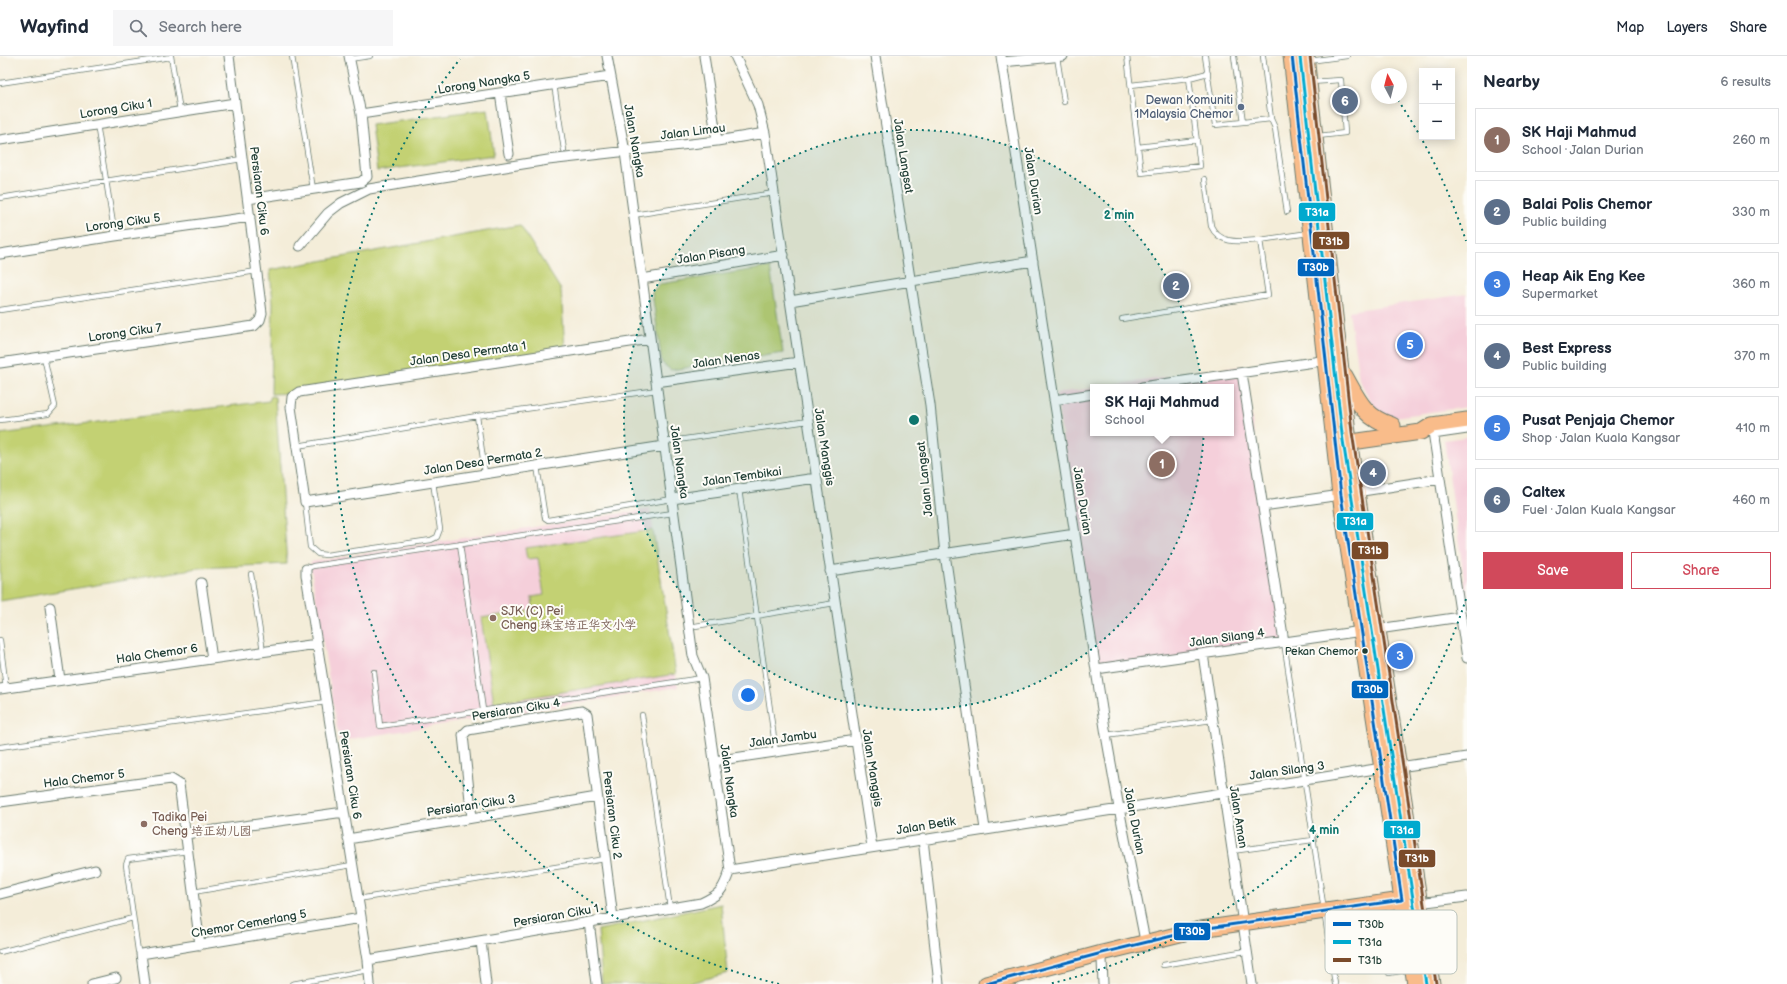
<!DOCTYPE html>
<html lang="en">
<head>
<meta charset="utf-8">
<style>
	body { margin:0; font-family:"Balsamiq Sans","LXGW WenKai TC",sans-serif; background:#f6f6f7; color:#1f2937 }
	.controls { position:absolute; right:12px; top:12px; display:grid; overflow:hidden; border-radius:0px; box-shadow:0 2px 10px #0003 }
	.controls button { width:36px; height:36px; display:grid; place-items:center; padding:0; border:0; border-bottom:1px solid #e0e1e3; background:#fff; color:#1f2937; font:20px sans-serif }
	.compass { position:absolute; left:1371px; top:12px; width:36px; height:36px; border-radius:50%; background:#fff; box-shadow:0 2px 10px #0003; rotate:353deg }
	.you { position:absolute; left:748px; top:639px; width:14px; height:14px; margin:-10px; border:3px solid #fff; border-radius:50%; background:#1a73e8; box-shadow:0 0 0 6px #1a73e833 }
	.badge { display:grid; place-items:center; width:26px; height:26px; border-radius:50%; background:#d1495b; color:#fff; font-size:13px; font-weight:700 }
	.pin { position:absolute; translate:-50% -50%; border:2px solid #fff; box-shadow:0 1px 4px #0006 }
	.popup { position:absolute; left:1090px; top:328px; width:144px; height:52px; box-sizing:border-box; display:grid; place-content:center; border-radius:0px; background:#fff; filter:drop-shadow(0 1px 3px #0005); font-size:13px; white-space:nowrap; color:#747a83 }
	.popup b { font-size:15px; color:#1f2937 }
	.popup::after { content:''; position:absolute; left:50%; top:100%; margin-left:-8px; border:8px solid transparent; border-top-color:#fff }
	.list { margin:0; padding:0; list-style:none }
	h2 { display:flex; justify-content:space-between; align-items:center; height:52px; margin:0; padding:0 16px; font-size:17px }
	h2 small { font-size:13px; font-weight:400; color:#747a83 }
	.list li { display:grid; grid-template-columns:26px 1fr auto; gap:12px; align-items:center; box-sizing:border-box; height:64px; margin:0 8px 8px; padding:0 8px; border:1px solid #e0e1e3; border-radius:0px }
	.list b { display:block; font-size:15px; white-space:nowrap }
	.list p { margin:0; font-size:13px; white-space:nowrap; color:#747a83 }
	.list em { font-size:13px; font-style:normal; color:#747a83 }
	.actions { display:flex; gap:8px; padding:12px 16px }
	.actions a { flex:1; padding:9px 0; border:1px solid #d1495b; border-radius:0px; text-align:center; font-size:14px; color:#d1495b }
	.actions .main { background:#d1495b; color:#fff }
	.icon { flex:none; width:22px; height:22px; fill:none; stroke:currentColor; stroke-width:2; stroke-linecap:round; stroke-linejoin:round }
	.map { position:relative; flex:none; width:1467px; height:928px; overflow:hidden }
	header { display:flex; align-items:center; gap:24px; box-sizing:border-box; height:56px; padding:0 20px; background:#fff; border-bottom:1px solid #e0e1e3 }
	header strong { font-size:19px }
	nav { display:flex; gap:22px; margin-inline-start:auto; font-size:14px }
	.search { width:280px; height:36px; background:#f6f6f7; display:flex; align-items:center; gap:10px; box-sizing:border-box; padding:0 14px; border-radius:0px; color:#747a83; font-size:15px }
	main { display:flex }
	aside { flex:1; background:#fff }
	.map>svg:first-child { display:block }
	.built { fill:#f5cfda }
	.green { fill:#c3d173; stroke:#718754 }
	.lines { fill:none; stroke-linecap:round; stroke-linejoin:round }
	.lane-casing { stroke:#6a7b6e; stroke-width:6 }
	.street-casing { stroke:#6a7b6e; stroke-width:11 }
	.primary-casing { stroke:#6a7b6e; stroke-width:17 }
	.highway-casing { stroke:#6a7b6e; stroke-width:19 }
	.lane { stroke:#fff; stroke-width:4.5 }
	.street { stroke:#fff; stroke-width:9 }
	.primary { stroke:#f9bc8a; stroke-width:15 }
	.highway { stroke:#f9bc8a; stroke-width:17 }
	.bus-1-casing { stroke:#fdfcf7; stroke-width:6 }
	.bus-2-casing { stroke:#fdfcf7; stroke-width:6 }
	.bus-3-casing { stroke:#fdfcf7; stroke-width:6 }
	.bus-1 { stroke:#0065bd; stroke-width:3 }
	.bus-2 { stroke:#00a9ce; stroke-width:3 }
	.bus-3 { stroke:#7a4b2a; stroke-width:3 }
	.ring { fill:none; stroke:#0f766e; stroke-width:2; stroke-dasharray:2 4 }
	.service-dot { fill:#5c6f8a; stroke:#fdfcf7; stroke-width:1.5 }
	.education-dot { fill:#8d6e63; stroke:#fdfcf7; stroke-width:1.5 }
	.bus-dot { fill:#1f3d34; stroke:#fdfcf7; stroke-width:1.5 }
	.labels { text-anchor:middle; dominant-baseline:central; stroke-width:4; stroke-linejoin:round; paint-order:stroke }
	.bus-label { font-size:11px; fill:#1f3d34; stroke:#fdfcf7; text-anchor:end }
	.street-label { font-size:12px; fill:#1f3d34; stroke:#fdfcf7 }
	.service-label { font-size:12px; fill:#4e5e75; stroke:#fdfcf7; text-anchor:end }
	.education-label { font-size:12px; fill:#785e54; stroke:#fdfcf7; text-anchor:start }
	.key { fill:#fdfcf7; stroke:#bac3bc; stroke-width:1 }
	.key-label { font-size:11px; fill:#1f3d34 }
	.centre { fill:#0f766e; stroke:#fdfcf7; stroke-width:2 }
	.ring-label { font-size:12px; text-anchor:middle; font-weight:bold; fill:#0f766e; stroke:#fdfcf7; stroke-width:4; stroke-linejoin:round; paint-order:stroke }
	.line-badge { stroke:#fdfcf7; stroke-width:1.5 }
	.badge-label { font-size:11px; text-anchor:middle; font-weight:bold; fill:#fff }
</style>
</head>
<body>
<header>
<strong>Wayfind</strong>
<div class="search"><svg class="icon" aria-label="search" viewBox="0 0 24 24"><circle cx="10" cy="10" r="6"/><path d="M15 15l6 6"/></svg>Search here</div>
<nav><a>Map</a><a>Layers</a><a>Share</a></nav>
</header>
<main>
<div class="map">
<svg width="1467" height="928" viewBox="0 0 1467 928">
	<rect width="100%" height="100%" fill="#fdfcf7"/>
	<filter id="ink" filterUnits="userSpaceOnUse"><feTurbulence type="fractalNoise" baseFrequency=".025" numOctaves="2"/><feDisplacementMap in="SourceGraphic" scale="8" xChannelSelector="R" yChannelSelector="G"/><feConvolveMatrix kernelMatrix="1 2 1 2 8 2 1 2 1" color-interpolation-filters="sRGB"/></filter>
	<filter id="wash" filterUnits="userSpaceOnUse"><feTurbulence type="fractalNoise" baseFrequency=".012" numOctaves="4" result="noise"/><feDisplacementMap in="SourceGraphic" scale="16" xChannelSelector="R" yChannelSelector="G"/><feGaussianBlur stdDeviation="0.9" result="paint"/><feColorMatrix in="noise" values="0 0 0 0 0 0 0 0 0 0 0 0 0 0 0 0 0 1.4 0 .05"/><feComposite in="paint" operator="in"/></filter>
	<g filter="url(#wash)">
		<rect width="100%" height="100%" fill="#f4edd9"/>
		<path class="built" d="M1467,238V351L1380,363L1359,323L1349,255Z
			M1244,310L1284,586L1096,613L1056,337L1093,332V377H1231V331H1099Z
			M1467,381V543L1444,384Z
			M650,453L678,631L339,685L310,506Z"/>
		<path class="green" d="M488,53L494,99L377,115L371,69Z
			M520,169L561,234L565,294L295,337L271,338L273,247L270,214Z
			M770,211L783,297L671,314L662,307L652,236L660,228Z
			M271,340L275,341L287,508L198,512L0,545V378L269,345Z
			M653,474L676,618L494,647L481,562L533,554L532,541L544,539L538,502L527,503L525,492Z
			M721,848L728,917L686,928H602L598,874Z"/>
	</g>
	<g filter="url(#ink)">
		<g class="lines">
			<g class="lane-casing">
				<path id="lane" d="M171,0L180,55
					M292,0L313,133
					M1127,0L1141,117L1200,110L1189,22
					M1205,0L1215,69L1271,63
					M1234,0L1243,66
					M1263,0L1271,63L1275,72L1287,156
					M1057,1L1064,46
					M349,3L370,0
					M1309,5L1347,0
					M1311,26L1341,24L1345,77L1318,80
					M0,27L171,1
					M554,28L564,94
					M1131,29L1189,22L1208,17
					M97,68L115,180
					M1138,91L1197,84
					M1205,123L1211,170C1220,190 1242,185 1260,184
					M0,142L242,103
					M633,159L774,137
					M0,254L257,215
					M1122,263L1268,239L1260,184L1309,177
					M477,360L657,334
					M0,364L48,358L55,350L44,301
					M664,386L808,365
					M297,390L477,360L485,417
					M537,410L545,462L548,464L672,443
					M739,433L776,696
					M305,446L310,491L318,498L326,499L431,484L437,481L440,473L433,426
					M460,488L483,654
					M306,513L313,510L673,457
					M251,518L263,595
					M689,571L835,547
					M0,584L6,632
					M1284,586L1335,928
					M374,616L380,670L702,622
					M642,659L670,852
					M1106,679L1212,664
					M0,691L326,646
					M1232,795L1313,784
					M193,836L352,809
					M358,843L605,803
					M1404,871L1382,874L1389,917L1412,913
					M0,896L133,862
					M141,898L138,895L126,809L128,803L188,795
					M1163,909L1246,895
					M292,928L369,914"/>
			</g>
			<g class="street-casing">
				<path id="street" d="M704,0L717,85
					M735,0L758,49L765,77L872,791
					M875,0L930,349L945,498L985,773
					M1001,0L1106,679L1119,752L1146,890
					M1002,6L1063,0
					M500,37L509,98
					M361,58L610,20
					M0,84L235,47
					M248,143L361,126L367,121L361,58L349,0
					M300,190L328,157L341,147L369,133L548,104L717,85L765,77
					M0,198L115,180L250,161
					M642,223L784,199
					M790,245L1033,205
					M650,283L299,336L292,341L291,351L305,446L664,390
					M0,307L254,270L260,264L262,257L229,0
					M1242,317L1284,586
					M656,326L799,306
					M1142,331L1328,304
					M1054,344L1093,338
					M1432,369L1467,602
					M1433,378L1467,373
					M1356,436L1440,423
					M672,443L816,422
					M1263,450L1341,439
					M306,513V519L368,904L370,928
					M830,515L1075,478
					M201,527L212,603
					M50,551L60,624
					M1378,573L1461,561
					M1203,598L1252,928
					M1096,613L1362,575
					M0,633L317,588
					M714,705L856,684
					M1399,711L1467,701
					M0,746L171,723L179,728L200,889
					M472,762L463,679L468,674L582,655L587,658L613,862
					M186,778L344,756
					M348,783L597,741
					M923,783L939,928
					M730,814L1382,712
					M0,838L95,814
					M1418,847L1467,841
					M589,866L597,928
					M481,885L486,928
					M1102,903L1103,928
					M368,904L701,847C721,838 723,834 730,814L702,622L693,600L625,96L607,0
					M92,928L116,922
					M145,928L141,898L361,862"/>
			</g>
			<g class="primary-casing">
				<path id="primary" d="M1338,388L1421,376L1432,369L1467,364
					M986,928L1102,897L1201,873L1402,844L1414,846"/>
			</g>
			<g class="highway-casing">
				<path id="highway" d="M1292,0L1341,439L1416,928
					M1305,0L1347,377L1431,928
					M1344,320C1357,343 1364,362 1392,370"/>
			</g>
			<use href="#lane" class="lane"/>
			<use href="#street" class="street"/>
			<use href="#primary" class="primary"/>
			<use href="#highway" class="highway"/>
			<g class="bus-1-casing">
				<path id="bus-1" d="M986,928L1102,897L1201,873L1402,844L1341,439L1292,0"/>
			</g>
			<g class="bus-2-casing">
				<path id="bus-2" d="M1300,1L1342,378L1426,928"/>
			</g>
			<g class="bus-3-casing">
				<path id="bus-3" d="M1310,0L1352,376L1436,927"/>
			</g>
			<use href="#bus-1" class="bus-1"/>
			<use href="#bus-2" class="bus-2"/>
			<use href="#bus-3" class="bus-3"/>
		</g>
	</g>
	<circle cx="914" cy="364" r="290" fill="#0f766e" fill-opacity=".12"/>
	<g class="ring">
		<circle cx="914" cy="364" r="290"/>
		<path d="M1466 543A580 580 0 0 1 1049 928M779 928A580 580 0 0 1 460 3M1398 44A580 580 0 0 1 1466 185"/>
	</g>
	<circle class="service-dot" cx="1241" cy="51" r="4"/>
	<g class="education-dot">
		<circle cx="493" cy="562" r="4"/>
		<circle cx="144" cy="768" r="4"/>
	</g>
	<circle class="bus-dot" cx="1365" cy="595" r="3.5"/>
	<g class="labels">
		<g class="bus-label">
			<text x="1358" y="595">Pekan Chemor</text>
		</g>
		<g class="street-label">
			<text transform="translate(484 27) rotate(-9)">Lorong Nangka 5</text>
			<text transform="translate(116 53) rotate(-9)">Lorong Ciku 1</text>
			<text transform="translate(693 76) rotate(-7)">Jalan Limau</text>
			<text transform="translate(634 85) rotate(80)">Jalan Nangka</text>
			<text transform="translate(903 100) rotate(81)">Jalan Langsat</text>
			<text transform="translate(1033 125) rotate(81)">Jalan Durian</text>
			<text transform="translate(259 135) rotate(83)">Persiaran Ciku 6</text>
			<text transform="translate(123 167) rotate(-8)">Lorong Ciku 5</text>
			<text transform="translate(711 199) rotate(-9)">Jalan Pisang</text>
			<text transform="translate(125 277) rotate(-8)">Lorong Ciku 7</text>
			<text transform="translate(468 298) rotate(-8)">Jalan Desa Permata 1</text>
			<text transform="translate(726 304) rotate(-8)">Jalan Nenas</text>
			<text transform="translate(824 391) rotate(81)">Jalan Manggis</text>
			<text transform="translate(483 406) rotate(-9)">Jalan Desa Permata 2</text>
			<text transform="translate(679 406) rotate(82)">Jalan Nangka</text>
			<text transform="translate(742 421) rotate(-8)">Jalan Tembikai</text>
			<text transform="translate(925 423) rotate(-96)">Jalan Langsat</text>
			<text transform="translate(1082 445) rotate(81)">Jalan Durian</text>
			<text transform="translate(1227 582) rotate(-8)">Jalan Silang 4</text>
			<text transform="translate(157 598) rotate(-8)">Hala Chemor 6</text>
			<text transform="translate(516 654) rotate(-9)">Persiaran Ciku 4</text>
			<text transform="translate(783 683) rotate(-8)">Jalan Jambu</text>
			<text transform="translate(872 712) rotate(81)">Jalan Manggis</text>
			<text transform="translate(1287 715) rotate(-8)">Jalan Silang 3</text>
			<text transform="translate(350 719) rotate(81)">Persiaran Ciku 6</text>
			<text transform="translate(84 723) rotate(-7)">Hala Chemor 5</text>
			<text transform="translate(729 725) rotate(82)">Jalan Nangka</text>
			<text transform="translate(471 750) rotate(-9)">Persiaran Ciku 3</text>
			<text transform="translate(612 759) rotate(83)">Persiaran Ciku 2</text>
			<text transform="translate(1238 761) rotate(81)">Jalan Aman</text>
			<text transform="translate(1134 765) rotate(79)">Jalan Durian</text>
			<text transform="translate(926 770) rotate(-9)">Jalan Betik</text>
			<text transform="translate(556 860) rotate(-10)">Persiaran Ciku 1</text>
			<text transform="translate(249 868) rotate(-10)">Chemor Cemerlang 5</text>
		</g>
		<g class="service-label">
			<text x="1233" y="44">Dewan Komuniti<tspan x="1233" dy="14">1Malaysia Chemor</tspan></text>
		</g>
		<g class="education-label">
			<text x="501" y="555">SJK (C) Pei<tspan x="501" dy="14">Cheng 珠宝培正华文小学</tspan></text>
			<text x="152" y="761">Tadika Pei<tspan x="152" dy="14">Cheng 培正幼儿园</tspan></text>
		</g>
	</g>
	<rect x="1325" y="854" width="132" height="64" rx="6" class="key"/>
	<rect x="1333" y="866" width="18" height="4" fill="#0065bd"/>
	<rect x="1333" y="884" width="18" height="4" fill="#00a9ce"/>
	<rect x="1333" y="902" width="18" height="4" fill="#7a4b2a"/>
	<g class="key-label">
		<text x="1358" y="872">T30b</text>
		<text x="1358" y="890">T31a</text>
		<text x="1358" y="908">T31b</text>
	</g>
	<circle cx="914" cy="364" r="6" class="centre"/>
	<g class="ring-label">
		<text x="1119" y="163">2 min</text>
		<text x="1324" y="778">4 min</text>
	</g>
	<g class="line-badge">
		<rect x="1298" y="146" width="38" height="20" rx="4" fill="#00a9ce"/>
		<rect x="1312" y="175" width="38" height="19" rx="4" fill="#7a4b2a"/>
		<rect x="1297" y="202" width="38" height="19" rx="4" fill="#0065bd"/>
		<rect x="1336" y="456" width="38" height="19" rx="4" fill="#00a9ce"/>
		<rect x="1351" y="485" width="38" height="19" rx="4" fill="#7a4b2a"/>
		<rect x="1351" y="624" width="38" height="19" rx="4" fill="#0065bd"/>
		<rect x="1383" y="764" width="38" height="19" rx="4" fill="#00a9ce"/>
		<rect x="1398" y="793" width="38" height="19" rx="4" fill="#7a4b2a"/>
		<rect x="1173" y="866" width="38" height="19" rx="4" fill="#0065bd"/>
	</g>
	<g class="badge-label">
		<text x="1317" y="160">T31a</text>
		<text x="1331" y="189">T31b</text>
		<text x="1316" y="215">T30b</text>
		<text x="1355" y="469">T31a</text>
		<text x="1370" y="498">T31b</text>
		<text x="1370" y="637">T30b</text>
		<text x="1402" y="778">T31a</text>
		<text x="1417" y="806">T31b</text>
		<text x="1192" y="879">T30b</text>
	</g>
</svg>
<div class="controls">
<button>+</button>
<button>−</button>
</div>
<svg class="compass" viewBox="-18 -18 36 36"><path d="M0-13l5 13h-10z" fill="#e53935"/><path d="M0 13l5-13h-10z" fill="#747a83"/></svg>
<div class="you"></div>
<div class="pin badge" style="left:1162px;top:408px;background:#8d6e63">1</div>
<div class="popup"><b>SK Haji Mahmud</b>School</div>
<div class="pin badge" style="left:1176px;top:230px;background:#5c6f8a">2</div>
<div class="pin badge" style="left:1400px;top:600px;background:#3f7fe0">3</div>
<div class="pin badge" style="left:1373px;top:417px;background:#5c6f8a">4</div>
<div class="pin badge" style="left:1410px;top:289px;background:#3f7fe0">5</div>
<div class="pin badge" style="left:1345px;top:45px;background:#5c6f8a">6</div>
</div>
<aside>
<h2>Nearby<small>6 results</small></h2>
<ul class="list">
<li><span class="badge" style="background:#8d6e63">1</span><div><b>SK Haji Mahmud</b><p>School · Jalan Durian</p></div><em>260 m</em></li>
<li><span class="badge" style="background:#5c6f8a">2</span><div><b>Balai Polis Chemor</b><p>Public building</p></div><em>330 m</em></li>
<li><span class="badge" style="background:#3f7fe0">3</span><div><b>Heap Aik Eng Kee</b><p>Supermarket</p></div><em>360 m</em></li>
<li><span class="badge" style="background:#5c6f8a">4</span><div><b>Best Express</b><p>Public building</p></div><em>370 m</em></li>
<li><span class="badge" style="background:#3f7fe0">5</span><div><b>Pusat Penjaja Chemor</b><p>Shop · Jalan Kuala Kangsar</p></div><em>410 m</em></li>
<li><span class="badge" style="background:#5c6f8a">6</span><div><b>Caltex</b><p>Fuel · Jalan Kuala Kangsar</p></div><em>460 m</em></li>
</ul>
<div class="actions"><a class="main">Save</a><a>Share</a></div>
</aside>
</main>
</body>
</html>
